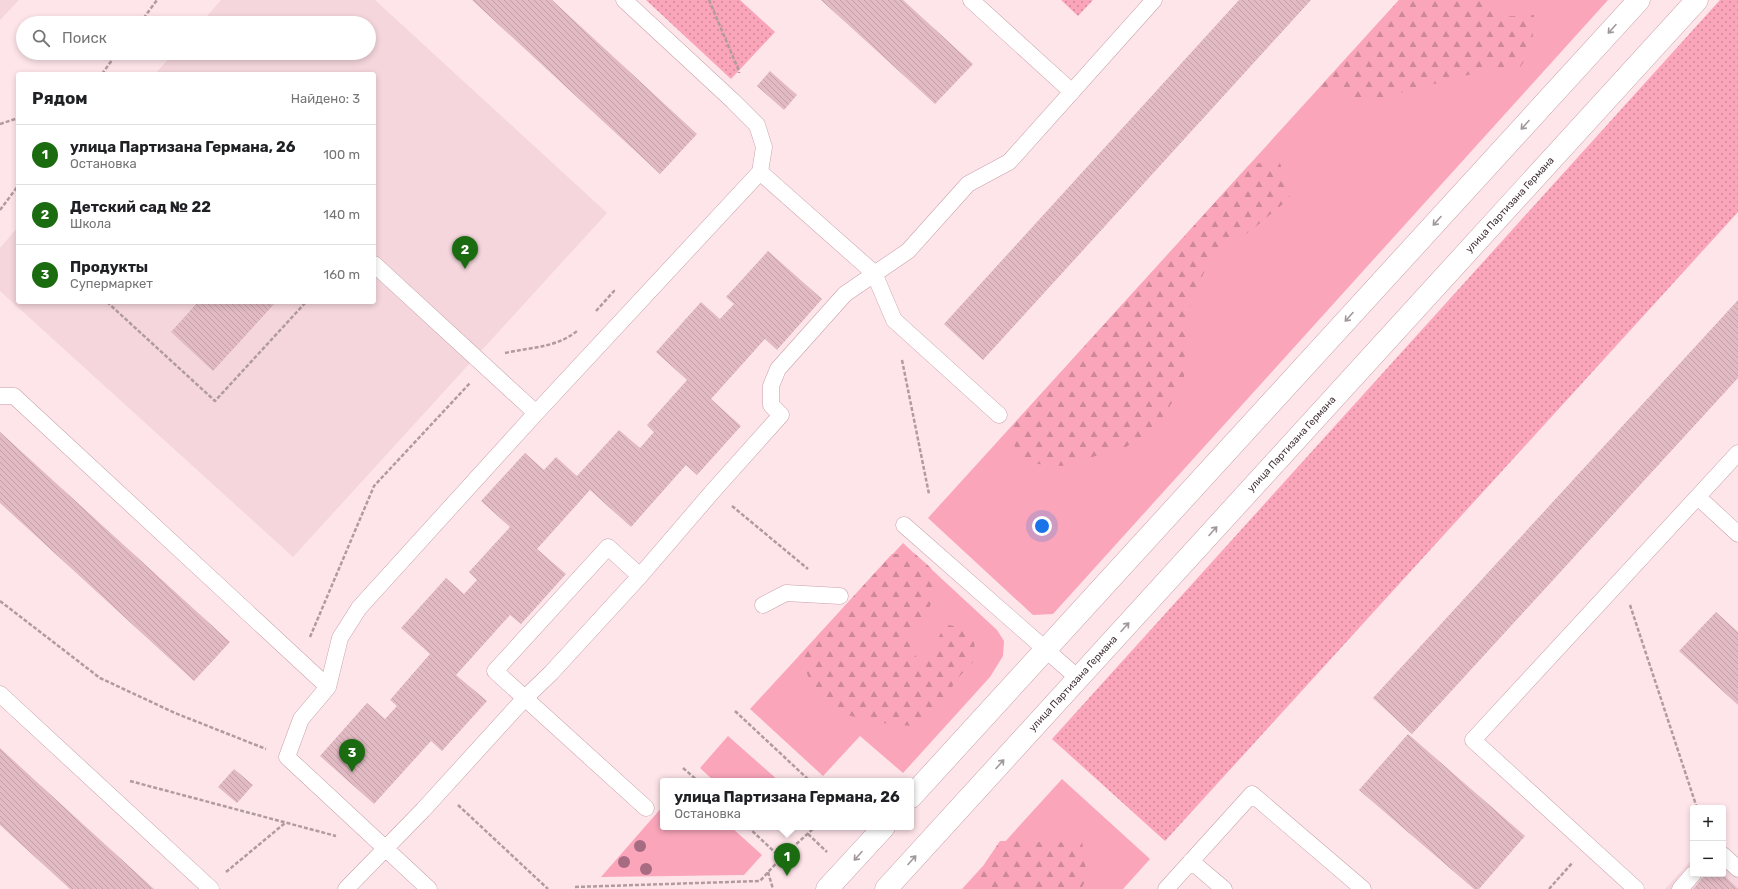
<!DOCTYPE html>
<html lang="ru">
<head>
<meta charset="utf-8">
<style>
	body { margin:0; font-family:Rubik,sans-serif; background:#f6f6f6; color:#202124 }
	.controls { position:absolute; right:12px; bottom:12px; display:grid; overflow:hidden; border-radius:4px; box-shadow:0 2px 6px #0003 }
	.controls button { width:36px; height:36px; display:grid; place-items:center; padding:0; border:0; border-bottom:1px solid #e0e0e0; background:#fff; color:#202124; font:20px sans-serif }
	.you { position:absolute; left:1042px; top:526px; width:14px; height:14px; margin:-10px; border:3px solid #fff; border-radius:50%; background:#1a73e8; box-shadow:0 0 0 6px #1a73e833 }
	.badge { display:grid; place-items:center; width:26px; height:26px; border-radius:50%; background:#1b6b10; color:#fff; font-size:13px; font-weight:700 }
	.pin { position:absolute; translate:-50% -33px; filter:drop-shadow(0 1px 2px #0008) }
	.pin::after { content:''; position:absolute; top:21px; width:14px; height:12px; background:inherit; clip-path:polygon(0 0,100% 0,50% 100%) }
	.popup { position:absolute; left:660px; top:778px; width:254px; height:52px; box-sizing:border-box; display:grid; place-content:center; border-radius:4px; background:#fff; filter:drop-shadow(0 1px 3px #0005); font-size:13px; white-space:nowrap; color:#757577 }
	.popup b { font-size:15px; color:#202124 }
	.popup::after { content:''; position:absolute; left:50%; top:100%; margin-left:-8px; border:8px solid transparent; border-top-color:#fff }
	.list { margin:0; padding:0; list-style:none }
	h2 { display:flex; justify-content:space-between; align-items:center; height:52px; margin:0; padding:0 16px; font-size:17px }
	h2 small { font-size:13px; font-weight:400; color:#757577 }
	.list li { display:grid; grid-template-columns:26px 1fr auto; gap:12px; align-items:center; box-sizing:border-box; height:60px; padding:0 16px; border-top:1px solid #e0e0e0 }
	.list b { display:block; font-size:15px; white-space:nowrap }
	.list p { margin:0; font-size:13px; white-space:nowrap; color:#757577 }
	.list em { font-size:13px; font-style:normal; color:#757577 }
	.icon { flex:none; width:22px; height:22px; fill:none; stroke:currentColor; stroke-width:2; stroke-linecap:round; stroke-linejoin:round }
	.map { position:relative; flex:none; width:1738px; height:889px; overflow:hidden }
	.search { position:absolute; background:#fff; box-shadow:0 2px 6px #0003; left:16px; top:16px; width:360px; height:44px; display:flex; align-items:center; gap:10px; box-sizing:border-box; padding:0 14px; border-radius:22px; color:#757577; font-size:15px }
	.panel { position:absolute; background:#fff; box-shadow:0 2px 6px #0003; left:16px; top:72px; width:360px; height:232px; border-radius:4px }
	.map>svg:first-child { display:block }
	.built { fill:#f4d6dc }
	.grass { fill:#faa5ba }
	.forest { fill:url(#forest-firs) }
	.park { fill:url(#park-dots) }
	.building { fill:url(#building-back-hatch) }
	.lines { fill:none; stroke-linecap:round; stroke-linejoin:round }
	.lane-casing { stroke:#c8a1aa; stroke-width:17 }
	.secondary-casing { stroke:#c8a1aa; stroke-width:23 }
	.path { stroke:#b09b9f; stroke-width:2.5; stroke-dasharray:4 2; stroke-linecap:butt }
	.lane { stroke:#fff; stroke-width:16 }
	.secondary { stroke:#fff; stroke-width:22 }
	.tree { fill:#a76b82 }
	.oneway { stroke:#a0989a }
	.labels { text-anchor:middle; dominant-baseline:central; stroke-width:3; stroke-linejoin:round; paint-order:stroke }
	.street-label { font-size:10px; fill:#423236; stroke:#f9f9f9 }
</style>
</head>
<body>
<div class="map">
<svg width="1738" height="889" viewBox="0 0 1738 889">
	<defs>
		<pattern id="forest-firs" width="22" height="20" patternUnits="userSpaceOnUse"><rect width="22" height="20" fill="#faa5ba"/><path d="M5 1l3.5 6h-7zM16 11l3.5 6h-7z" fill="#cc8798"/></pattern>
		<pattern id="park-dots" width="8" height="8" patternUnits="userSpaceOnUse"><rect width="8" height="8" fill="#faa5ba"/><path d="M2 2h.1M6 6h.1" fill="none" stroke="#cc8798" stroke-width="1.8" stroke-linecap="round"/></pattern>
		<pattern id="building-back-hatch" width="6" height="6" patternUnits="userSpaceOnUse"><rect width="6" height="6" fill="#e2bac3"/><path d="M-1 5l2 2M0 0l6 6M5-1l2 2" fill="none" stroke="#c3a0a8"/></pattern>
	</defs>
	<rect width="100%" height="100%" fill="#fee5ea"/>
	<path class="built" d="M0,0H19L0,20Z
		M221,0H375L607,213L293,557L0,291V248L18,227V302H374V74H155L174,53H369V23H201Z
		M1723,851L1738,864V889H1665L1693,858V874H1723Z"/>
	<path class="grass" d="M1399,0H1608L1053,614L1033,615L928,518Z
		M903,543L997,630L1004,641L1003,656L990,677L903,773L860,736L823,776L750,709Z
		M728,736L779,781H714L700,768Z
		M1062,779L1150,859L1123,889H962Z
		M663,806V827H731L762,855L744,875L601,877Z"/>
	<path class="forest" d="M1399,0H1491L1497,17L1534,15L1532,49L1519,69L1487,70L1369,101L1320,87Z
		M1271,161L1280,163L1290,198L1253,229L1210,260L1191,300L1185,346L1184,384L1155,429L1126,447L1062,466L1025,463L1014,445L1013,425L1249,165Z
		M914,553L931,568L937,588L930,606L910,641L919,664L932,649L946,624L974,632L975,660L956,680L943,703L924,727L889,724L832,712L809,678L799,656L892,554Z
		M1000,841H1035L1046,843L1082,841L1087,878L1081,889H978L976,886L985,863Z"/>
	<path class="park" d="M646,0H740L775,32L731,79Z
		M1061,0H1093L1078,16Z
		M1720,0H1738V212L1165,841L1052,739Z"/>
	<path class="building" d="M472,0H552L697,134L660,174Z
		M821,0H903L973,64L935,104Z
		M1239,0H1311L983,360L944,324Z
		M770,71L797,95L784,110L757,86Z
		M768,251L822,299L777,350L765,339L711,399L741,426L697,475L686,465L631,527L590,490L537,549L566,574L521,624L510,615L456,675L487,701L442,751L431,741L374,804L320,756L367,703L385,719L397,706L390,700L430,654L401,628L446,578L464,594L477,580L469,572L510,527L481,501L525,453L544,470L556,457L577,476L619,430L640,448L654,432L647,425L687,380L656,352L701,302L720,319L734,304L726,297Z
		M1738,300V378L1412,734L1373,698Z
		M198,302H276L213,371L171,332Z
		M0,432L230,642L194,681L0,503Z
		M1716,612L1738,632V705L1679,651Z
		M1408,734L1525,836L1479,889H1474L1359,790Z
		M0,748L39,784L154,889H70L0,825Z
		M234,769L253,785L237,803L218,787Z
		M1706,874H1723L1738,889H1693Z"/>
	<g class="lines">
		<g class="lane-casing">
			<path id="lane" d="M971,0L1072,92
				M760,172L874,273L894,320L999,415
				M374,264L536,413
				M0,396H14L328,687
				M1698,497L1738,534
				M904,525L1078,678
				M640,576L608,547L495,671L646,808
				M763,605L786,593L840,596
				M0,694L211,889
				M1723,855L1738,869
				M1191,861L1224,889
				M346,889L423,810L525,698L551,673L640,576L713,491L781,415L771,405V386L778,369L845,294L908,251L968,184L1009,162L1154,0
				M429,889L287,757L301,719L328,687L340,638L359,608L536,413L760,172L764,147L757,125L733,101L624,0
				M1166,889L1252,794L1363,889
				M1636,889L1473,740L1738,453
				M1680,889L1693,874"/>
		</g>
		<g class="secondary-casing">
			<g id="secondary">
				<path d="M911,797L1639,0"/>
				<path d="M827,889L884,827"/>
				<path id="s1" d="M886,889L1697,0"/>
			</g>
		</g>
		<path class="path" d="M709,0L739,71V73
			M140,23L157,0
			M102,74L117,53
			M0,124L18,118
			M0,210L18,186
			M107,302L215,401L306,302
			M596,311L614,291H617
			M505,353C531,347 556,348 577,331
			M902,360L929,494
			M732,506L808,569
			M0,601L100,678L175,713L266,749
			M1630,605L1697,808
			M310,637L374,486L470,383
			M735,711L810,781
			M683,768L698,781
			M130,781L336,836
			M458,805L548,889
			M748,827L781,858L815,827
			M808,834L827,852
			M226,872L285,823
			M768,872L773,889
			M575,887L760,881L781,858
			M1549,889L1573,862"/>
		<use href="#lane" class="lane"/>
		<use href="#secondary" class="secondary"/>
	</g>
	<g class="tree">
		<circle cx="640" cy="846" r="6"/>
		<circle cx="624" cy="862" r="6"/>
		<circle cx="646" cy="869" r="6"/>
	</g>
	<defs><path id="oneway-shaft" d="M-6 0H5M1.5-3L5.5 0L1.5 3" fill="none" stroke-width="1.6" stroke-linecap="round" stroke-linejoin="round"/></defs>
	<g class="oneway">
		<use href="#oneway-shaft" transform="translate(1612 29) rotate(132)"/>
		<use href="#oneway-shaft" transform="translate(1525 125) rotate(132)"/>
		<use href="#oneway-shaft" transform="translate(1437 221) rotate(132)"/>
		<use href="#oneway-shaft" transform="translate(1349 317) rotate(132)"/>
		<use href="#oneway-shaft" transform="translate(1213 531) rotate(-48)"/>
		<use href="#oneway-shaft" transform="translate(1125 627) rotate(-48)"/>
		<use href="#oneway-shaft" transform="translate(1000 764) rotate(-48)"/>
		<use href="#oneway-shaft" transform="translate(858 856) rotate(132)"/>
		<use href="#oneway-shaft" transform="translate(912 860) rotate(-48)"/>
	</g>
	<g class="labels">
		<g class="street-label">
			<text stroke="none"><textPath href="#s1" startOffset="926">улица Партизана Германа</textPath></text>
			<text stroke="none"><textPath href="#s1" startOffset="602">улица Партизана Германа</textPath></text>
			<text stroke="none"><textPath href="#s1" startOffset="278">улица Партизана Германа</textPath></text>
		</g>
	</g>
</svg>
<div class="controls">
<button>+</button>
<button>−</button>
</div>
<div class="you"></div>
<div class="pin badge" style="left:787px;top:876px">1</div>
<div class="popup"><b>улица Партизана Германа, 26</b>Остановка</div>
<div class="pin badge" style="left:465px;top:269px">2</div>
<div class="pin badge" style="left:352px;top:772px">3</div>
<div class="search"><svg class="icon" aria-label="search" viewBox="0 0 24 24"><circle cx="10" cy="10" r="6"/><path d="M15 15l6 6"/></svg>Поиск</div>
<section class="panel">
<h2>Рядом<small>Найдено: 3</small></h2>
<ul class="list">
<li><span class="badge">1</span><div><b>улица Партизана Германа, 26</b><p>Остановка</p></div><em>100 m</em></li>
<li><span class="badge">2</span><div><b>Детский сад № 22</b><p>Школа</p></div><em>140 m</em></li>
<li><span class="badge">3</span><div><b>Продукты</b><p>Супермаркет</p></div><em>160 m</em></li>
</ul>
</section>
</div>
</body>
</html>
